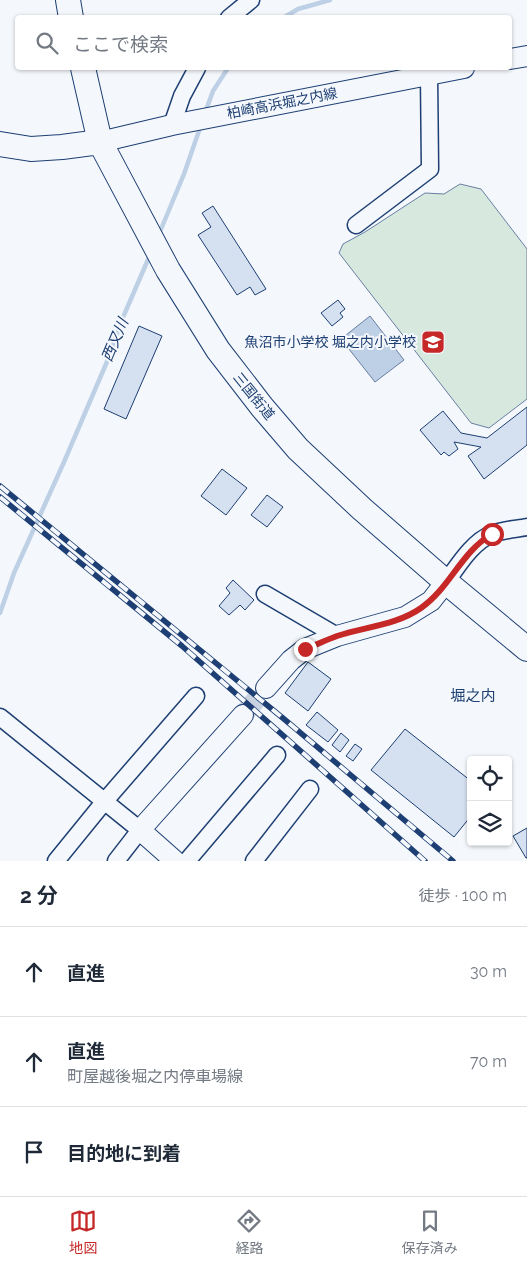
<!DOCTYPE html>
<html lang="ja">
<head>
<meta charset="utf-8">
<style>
	body { margin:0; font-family:Raleway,"Noto Sans JP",sans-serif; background:#f2f2f3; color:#1f2937 }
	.controls { position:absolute; right:15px; bottom:15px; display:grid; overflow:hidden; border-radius:5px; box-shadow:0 1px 4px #0004 }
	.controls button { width:45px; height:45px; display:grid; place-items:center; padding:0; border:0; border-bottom:1px solid #e0e1e3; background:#fff; color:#1f2937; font:25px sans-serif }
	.stop { position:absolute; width:15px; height:15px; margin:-11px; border:4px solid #c62828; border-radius:50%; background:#fff }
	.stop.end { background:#c62828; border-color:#fff; box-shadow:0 1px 5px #0008 }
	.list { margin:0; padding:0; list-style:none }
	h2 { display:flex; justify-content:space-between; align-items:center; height:65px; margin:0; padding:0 20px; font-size:21px }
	h2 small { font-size:16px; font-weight:400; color:#747a83 }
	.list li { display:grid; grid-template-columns:32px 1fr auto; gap:15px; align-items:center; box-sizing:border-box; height:90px; padding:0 20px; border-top:1px solid #e0e1e3 }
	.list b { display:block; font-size:19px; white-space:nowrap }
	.list p { margin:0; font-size:16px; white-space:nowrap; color:#747a83 }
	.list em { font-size:16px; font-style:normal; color:#747a83 }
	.icon { flex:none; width:28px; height:28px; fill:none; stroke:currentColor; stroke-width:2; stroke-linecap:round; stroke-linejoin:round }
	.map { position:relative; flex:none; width:527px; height:861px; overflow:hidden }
	.search { position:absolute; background:#fff; box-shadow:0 1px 4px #0004; left:15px; right:15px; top:15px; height:55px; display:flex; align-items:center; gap:12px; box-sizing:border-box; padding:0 18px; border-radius:5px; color:#747a83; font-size:19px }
	.sheet { height:335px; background:#fff }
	nav { display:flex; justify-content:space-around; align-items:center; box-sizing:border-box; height:70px; border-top:1px solid #e0e1e3; background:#fff; font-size:14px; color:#747a83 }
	nav a { display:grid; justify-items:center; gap:2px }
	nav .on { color:#c62828 }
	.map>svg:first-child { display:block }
	.green { fill:#d7e8df; stroke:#687fa3 }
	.water { fill:#bed0e5; stroke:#687fa3 }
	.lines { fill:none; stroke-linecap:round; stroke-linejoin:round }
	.stream { stroke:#bed0e5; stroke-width:4.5 }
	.building { fill:#d5e0f0; stroke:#1d3f73 }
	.major-tunnel { stroke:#c9d2e0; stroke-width:20; stroke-dasharray:20 10; stroke-linecap:butt }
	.minor-casing { stroke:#1d3f73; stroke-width:19 }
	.major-casing { stroke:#1d3f73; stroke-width:22 }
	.highway-casing { stroke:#1d3f73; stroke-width:26 }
	.minor { stroke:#f4f7fb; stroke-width:16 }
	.major { stroke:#f4f7fb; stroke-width:20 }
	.highway { stroke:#f4f7fb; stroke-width:24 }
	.rail-casing { stroke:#1d3f73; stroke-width:5.5 }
	.rail { stroke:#f4f7fb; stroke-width:4; stroke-dasharray:11; stroke-linecap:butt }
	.route { stroke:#c62828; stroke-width:6 }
	.labels { text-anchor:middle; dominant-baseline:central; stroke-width:4; stroke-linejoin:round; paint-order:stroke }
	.street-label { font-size:14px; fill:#1d3f73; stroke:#f4f7fb }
	.poi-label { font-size:14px; fill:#1d3f73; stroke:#f4f7fb; text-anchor:end }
	.water-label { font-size:15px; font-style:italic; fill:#1d3f73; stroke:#f4f7fb }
	.neighbourhood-label { font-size:15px; fill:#1d3f73; stroke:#f4f7fb }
</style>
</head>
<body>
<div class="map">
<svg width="527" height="861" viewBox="0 0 527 861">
	<rect width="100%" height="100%" fill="#f4f7fb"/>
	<path class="green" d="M460,184L481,189L527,249V399L489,428L471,423L339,253L343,244L365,232L425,193L444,194Z"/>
	<path class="water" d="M370,316L404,360L375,382L341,339Z"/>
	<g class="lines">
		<path class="stream" d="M283,18L298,9L330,0
			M205,113L213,91L228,68
			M159,234L184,174L201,125
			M0,613L14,573L64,462L109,357L121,322L150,255"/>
	</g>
	<path class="building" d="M213,206L266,289L255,295L250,287L237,295L198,235L211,227L202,213Z
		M338,300L345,309L340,313L343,317L332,326L321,313Z
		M139,326L162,336L126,419L104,409Z
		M527,407V445L484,479L468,456L481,447L454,442L458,449L449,456L444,452L441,455L420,430L443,411L461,433L487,438Z
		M222,469L247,488L226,515L201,496Z
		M267,495L283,507L267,527L251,515Z
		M233,580L254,600L245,610L240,605L229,615L219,606L230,593L226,588Z
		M308,662L331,679L308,711L285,693Z
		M317,712L338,730L328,742L306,725Z
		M405,729L471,781V816L454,837L371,770Z
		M341,733L349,740L340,752L332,745Z
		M355,744L362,749L353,761L346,756Z
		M527,828V858H526L513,836Z"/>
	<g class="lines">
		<path class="major-tunnel" d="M243,715L266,688"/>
		<g class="minor-casing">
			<path id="minor" d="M229,18L251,0
				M172,125L182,96L197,68
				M356,225L430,169L429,74
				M446,582C458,566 472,542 492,534C502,530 516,529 527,527
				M265,594L337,636
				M0,717L140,830L116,861
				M56,861L104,802L196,696
				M187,861L277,755
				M254,861L310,789"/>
		</g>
		<g class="major-casing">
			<path id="major" d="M510,59L527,56
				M100,142L172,125L464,68
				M266,688L291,660L305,649L337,636L405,617L431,601L446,582
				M175,861L140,830L243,715"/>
		</g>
		<g class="highway-casing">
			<path id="highway" d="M68,0L71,18
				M83,68L100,142L168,270L218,350L262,407L298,449L362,509L446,582L527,649
				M0,144L31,149L62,147L100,142"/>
		</g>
		<use href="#minor" class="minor"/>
		<use href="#major" class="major"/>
		<use href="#highway" class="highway"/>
		<g class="rail-casing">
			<path id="rail" d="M0,486L284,719L453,861
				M0,497L182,646L425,861"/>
		</g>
		<use href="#rail" class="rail"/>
	</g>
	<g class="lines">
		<path class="route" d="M305,649C316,645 326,640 337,636C364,627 397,625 421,608C450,588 461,552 492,534"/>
	</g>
	<defs>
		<g id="school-square" transform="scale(1.25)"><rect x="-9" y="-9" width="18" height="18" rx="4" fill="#c62828" stroke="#f4f7fb"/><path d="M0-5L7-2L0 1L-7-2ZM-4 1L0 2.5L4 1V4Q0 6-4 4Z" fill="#fff"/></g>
	</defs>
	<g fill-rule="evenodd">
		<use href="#school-square" x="433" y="342"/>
	</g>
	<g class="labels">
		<g class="street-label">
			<text transform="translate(282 103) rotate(-11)">柏崎高浜堀之内線</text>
			<text transform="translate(254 396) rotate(51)">三国街道</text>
		</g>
		<g class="poi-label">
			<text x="416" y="342">魚沼市小学校 堀之内小学校</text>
		</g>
		<g class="water-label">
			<text transform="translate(115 340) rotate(-67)">西又川</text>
		</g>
		<g class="neighbourhood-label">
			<text x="473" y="696">堀之内</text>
		</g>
	</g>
</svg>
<div class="controls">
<button><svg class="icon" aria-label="locate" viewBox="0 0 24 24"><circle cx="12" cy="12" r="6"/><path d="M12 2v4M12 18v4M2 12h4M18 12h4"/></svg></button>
<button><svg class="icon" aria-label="layers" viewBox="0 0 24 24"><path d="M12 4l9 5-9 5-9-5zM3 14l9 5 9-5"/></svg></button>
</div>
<div class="stop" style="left:492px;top:534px"></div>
<div class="stop end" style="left:305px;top:649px"></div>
<div class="search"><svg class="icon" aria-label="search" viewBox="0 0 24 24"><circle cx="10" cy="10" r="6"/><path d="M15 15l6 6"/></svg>ここで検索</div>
</div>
<section class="sheet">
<h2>2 分<small>徒歩 · 100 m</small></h2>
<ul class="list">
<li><svg class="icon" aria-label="ahead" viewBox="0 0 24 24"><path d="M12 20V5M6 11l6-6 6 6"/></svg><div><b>直進</b></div><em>30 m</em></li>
<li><svg class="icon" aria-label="ahead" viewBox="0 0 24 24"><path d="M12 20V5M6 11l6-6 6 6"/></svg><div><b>直進</b><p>町屋越後堀之内停車場線</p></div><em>70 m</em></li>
<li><svg class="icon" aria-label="arrive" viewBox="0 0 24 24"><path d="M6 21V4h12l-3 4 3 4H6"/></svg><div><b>目的地に到着</b></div></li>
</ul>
</section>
<nav>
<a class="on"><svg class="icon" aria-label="map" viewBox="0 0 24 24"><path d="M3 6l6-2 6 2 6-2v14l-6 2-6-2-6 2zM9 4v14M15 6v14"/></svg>地図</a>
<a><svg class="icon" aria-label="directions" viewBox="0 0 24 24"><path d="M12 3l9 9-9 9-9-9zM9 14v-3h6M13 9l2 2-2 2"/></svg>経路</a>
<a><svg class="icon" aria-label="saved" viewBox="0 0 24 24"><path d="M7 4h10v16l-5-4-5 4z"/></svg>保存済み</a>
</nav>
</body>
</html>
